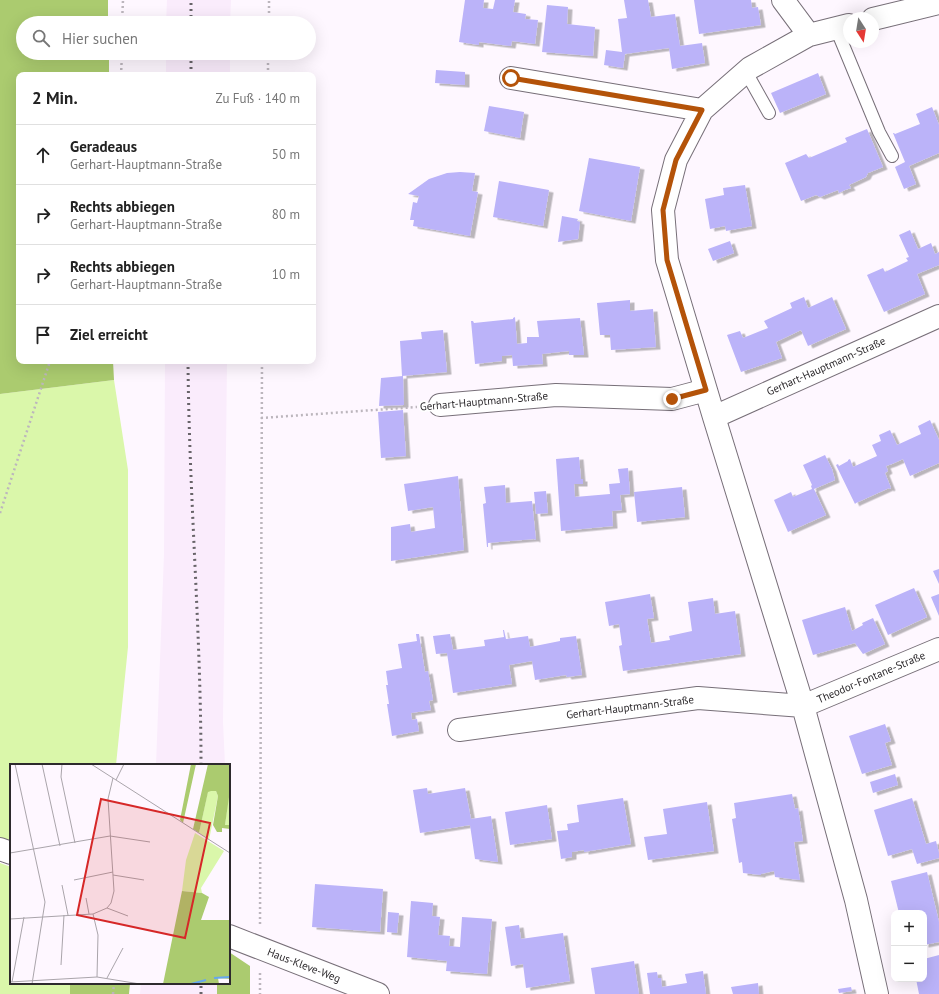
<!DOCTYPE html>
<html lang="de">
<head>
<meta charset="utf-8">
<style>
	body { margin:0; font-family:"PT Sans",sans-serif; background:#f2f2f2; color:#222 }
	.controls { position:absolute; right:12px; bottom:12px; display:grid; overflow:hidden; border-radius:8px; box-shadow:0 4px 16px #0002 }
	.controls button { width:36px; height:36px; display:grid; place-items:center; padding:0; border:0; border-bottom:1px solid #e0e0e0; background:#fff; color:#222; font:20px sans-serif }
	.compass { position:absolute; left:843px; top:12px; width:36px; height:36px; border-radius:50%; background:#fff; box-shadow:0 4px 16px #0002; rotate:168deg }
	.stop { position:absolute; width:12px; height:12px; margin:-9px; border:3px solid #b45309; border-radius:50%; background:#fff }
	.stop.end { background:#b45309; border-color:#fff; box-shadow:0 1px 4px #0008 }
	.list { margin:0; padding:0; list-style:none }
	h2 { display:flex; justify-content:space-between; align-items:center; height:52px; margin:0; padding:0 16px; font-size:17px }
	h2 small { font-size:13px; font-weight:400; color:#767676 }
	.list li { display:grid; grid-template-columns:26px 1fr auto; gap:12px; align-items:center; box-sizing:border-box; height:60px; padding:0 16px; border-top:1px solid #e0e0e0 }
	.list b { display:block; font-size:15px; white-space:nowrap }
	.list p { margin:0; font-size:13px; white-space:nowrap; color:#767676 }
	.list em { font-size:13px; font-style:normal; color:#767676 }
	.icon { flex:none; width:22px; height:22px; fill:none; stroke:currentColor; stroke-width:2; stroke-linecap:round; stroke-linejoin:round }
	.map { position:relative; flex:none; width:939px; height:994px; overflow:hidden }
	.search { position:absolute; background:#fff; box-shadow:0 4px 16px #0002; left:16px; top:16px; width:300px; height:44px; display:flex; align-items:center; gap:10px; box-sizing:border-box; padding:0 14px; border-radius:22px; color:#767676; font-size:15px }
	.panel { position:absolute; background:#fff; box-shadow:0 4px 16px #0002; left:16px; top:72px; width:300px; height:292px; border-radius:8px }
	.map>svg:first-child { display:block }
	.built { fill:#faecfc }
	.green { fill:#daf7aa }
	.forest { fill:#abcb6f }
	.building { fill:#bbb3f9; filter:url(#shadow) }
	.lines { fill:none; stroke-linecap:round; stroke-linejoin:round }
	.lane-casing { stroke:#776f78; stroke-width:14 }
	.street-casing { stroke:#776f78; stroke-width:24 }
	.path { stroke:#bcb6bd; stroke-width:2.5; stroke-dasharray:2 3; stroke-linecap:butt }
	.lane { stroke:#fff; stroke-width:12 }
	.street { stroke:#fff; stroke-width:22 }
	.rail { stroke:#686469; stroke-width:3; stroke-dasharray:2 4; stroke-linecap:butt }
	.route { stroke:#b45309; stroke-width:5 }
	.labels { text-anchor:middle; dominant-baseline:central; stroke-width:3.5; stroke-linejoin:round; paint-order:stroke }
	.street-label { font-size:11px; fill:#2d2a2d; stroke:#fff }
	.inset-river { fill:none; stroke:#66a7ee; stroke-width:2 }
	.inset-road { fill:none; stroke:#aaa5ab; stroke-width:1 }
	.view { fill:#d62828; fill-opacity:0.15; stroke:#d62828; stroke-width:2 }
	.inset-edge { fill:none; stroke:#2d2a2d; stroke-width:2 }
</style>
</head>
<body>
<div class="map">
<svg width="939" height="994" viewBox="0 0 939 994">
	<defs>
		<filter id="shadow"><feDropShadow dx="4.5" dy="2.5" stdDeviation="0" flood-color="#0004"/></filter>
	</defs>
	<rect width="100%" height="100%" fill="#fef7ff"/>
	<path class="built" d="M167,0H231L230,23H166Z
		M166,53H230V75H166Z
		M165,361H227L223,722L225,765H156L164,554Z
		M141,983H217V994H140Z"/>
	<path class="green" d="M114,380L128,470V647L116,765H11V843L0,839V394Z
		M0,863L11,867V983H70V994H0Z"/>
	<path class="forest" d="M0,0H108V23H23V53H109V75H19V361H113L114,380L0,394Z
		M229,952L250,966V994H217V983H229Z
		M70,983H130L129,994H70Z"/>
	<path class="building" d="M465,0H484L483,8L493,9L495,0H515L513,12L526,14L525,19L538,20L535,44L512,41L511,46L479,42V45L459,42Z
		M624,0H648L651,17L675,14L680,46L702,43L705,63L672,69L669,48L625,54L623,68L604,65L606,50L622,52L618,19L627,18Z
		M694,0H751L752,8L758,7L761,25L699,34Z
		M547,5L568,7L567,24L595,27L593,56L542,52Z
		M436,70L465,72V85L435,83Z
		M818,73L826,94L780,113L771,93Z
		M489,106L524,112L520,138L484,131Z
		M932,107L939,125V153L909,166L916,184L904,189L895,167L905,162L893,133H894L895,134L920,124L916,114Z
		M867,129L883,167L868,173L866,177L849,185L851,188L845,190L839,193L838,190L820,197L816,195L801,201L785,163L806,154L809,158L847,142L845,138Z
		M589,158L640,167L631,221L579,211Z
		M460,172L475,173L472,191L478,192L470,236L413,226L414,220H410L413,202L417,203L419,196L408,194L429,179L447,173Z
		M499,181L549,190L543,226L493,217Z
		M745,185L752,226L726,231L725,226L710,229L705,199L724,195L723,188Z
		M562,216L578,219L577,221L580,222L578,239L558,242Z
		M910,230L918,249L931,243L935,254L939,252V265L917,274L925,294L884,312L867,275L883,268L885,272L908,261L906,258L909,257L899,235Z
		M730,241L734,253L713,261L708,249Z
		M804,297L808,308L832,297L846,329L808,346L801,330L776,342L782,358L741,372L727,335L740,331L743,338L768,328L764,321L792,308L790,303Z
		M630,300V311L653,309L656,347L611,350L610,335H600L597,303Z
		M515,317L517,344L527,343V337H539L537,321L580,318L584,355H569V351L542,354L543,364L513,366L512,355L502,356V361L475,364L471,321H473L474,323L513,319V318Z
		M443,330L447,372L402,376L400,341L422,339L421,332Z
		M403,376L404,405L379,406L381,378Z
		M403,410L406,456L381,458L378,412Z
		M930,420L939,440V463L910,476L903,459L892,464L886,466L888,471L885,473L891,488L889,489V488L856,503L855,504L836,465L838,464L839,466L848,461V460L850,459L853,467L877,456L872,445L881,441L879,435L890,430L897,445L921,434L918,426Z
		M825,455L832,469L835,480L814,489L826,515L788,532L774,500L791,492L793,497L812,489L811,486L812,485L803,465Z
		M579,457L581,479H583V484H574L575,497L610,494L609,484L620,483L618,469L628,468L630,494L620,495L622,510L612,511L613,526L561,531L556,459Z
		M458,476L464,550L391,561V527L410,524L411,532L435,528L433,507L408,511L404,484Z
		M505,485L506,503L532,501L536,540L534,539L488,543V547H487L483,504L486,503L484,487Z
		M682,487L685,517L637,522L634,492Z
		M546,491L548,513L536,514L534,492Z
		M939,569V584L933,571Z
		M914,588L927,617L888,635L875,605Z
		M650,594L654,618L647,619L651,643L670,640L669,636L692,631L688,602L713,598L715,614L735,611L741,654L623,671L619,646L622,645L619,624L609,626L605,602Z
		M939,594V616L931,597Z
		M845,607L852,631L863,625L862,623L873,618L885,644L863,654L855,643L813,655L802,620Z
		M503,630H504L506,639L528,636L530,647L560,641V638L576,636L582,675L567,677L566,675L535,680L532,661L509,665L512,684L453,693L447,653L436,654L433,636L450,634L453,650L485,646L484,640L504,637Z
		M416,634H419L425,672L428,671L433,700L429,701L431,710L411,713L412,720L417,719L419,731L392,736L387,704H389L386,685H388L386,671L402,668L398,644L417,641Z
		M885,724L891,741L885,743L892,765L862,774L849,736Z
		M895,774L898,785L873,793L870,782Z
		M427,788L428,794L465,788L471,819L491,816L498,862L475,859L470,825L420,833L413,790Z
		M792,794L795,809L798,808L803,841L794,842L800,880L775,877L774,871L761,874V875L743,873L742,862L739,863L732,819L736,818L734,803Z
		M623,798L631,844L584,852V850L572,852V857L561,859L557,831L568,830L567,824L579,822L577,805Z
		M912,798L926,844L936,841L939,853V858L917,864L912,849L888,856L874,810Z
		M707,802L714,851L648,860L644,837L667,834L663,809Z
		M547,805L552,839L510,845L505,812Z
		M927,872L939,922V942L924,945V913H899L891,881Z
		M315,884L383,889L380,932L312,927Z
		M411,901L433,903L432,916L440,917L438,935L450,936L449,946L460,947L462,917L492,919L487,974L446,971L447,961L407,957Z
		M388,912L399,913L397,933L387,932Z
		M519,925L521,939L563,933L570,981L526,988L523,964L511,966L505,927Z
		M939,955V994H919L916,979H924V959Z
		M634,961L639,994H595L591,968Z
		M703,971L706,994H650L647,973L657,972L658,978H661L662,987L687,983L685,974Z
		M758,983L759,994H733L731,987Z
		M851,987L852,991L839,993L838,989Z"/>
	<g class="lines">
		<g class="lane-casing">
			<path id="lane" d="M836,28L879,132L892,156
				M746,72L769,113"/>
		</g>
		<g class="street-casing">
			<path id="street" d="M783,0L809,35
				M873,19L939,3
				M849,25L809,35L750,68L702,110L676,160L663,210L667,260L714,417L803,706L856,900L877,994
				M511,78L702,110
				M440,405L556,395L672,399L706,390
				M714,417L939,316
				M459,730L698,698L803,706L939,649
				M0,849L11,853
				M229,936L378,994"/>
		</g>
		<path class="path" d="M122,23L123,0
			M269,23V0
			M121,75L122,53
			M268,75V53
			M261,418L417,407
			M0,513L50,361
			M260,924L262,361
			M260,973V994
			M113,994L114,983"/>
		<use href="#lane" class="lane"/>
		<use href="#street" class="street"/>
		<path class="rail" d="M191,23V0
			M191,75V53
			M188,361C189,496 201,630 201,765
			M201,994V983"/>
	</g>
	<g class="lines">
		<path class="route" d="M511,78L702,110L676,160L663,210L667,260L706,390L672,399"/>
	</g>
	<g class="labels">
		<g class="street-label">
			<text transform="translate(826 366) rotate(-24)">Gerhart-Hauptmann-Straße</text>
			<text transform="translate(484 401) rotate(-5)">Gerhart-Hauptmann-Straße</text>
			<text transform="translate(871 677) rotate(-23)">Theodor-Fontane-Straße</text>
			<text transform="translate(630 707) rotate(-7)">Gerhart-Hauptmann-Straße</text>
			<text transform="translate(304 965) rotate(21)">Haus-Kleve-Weg</text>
		</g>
	</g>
	<g transform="translate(10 764)">
		<rect width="220" height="220" fill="#fef7ff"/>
		<path d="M220,26V61H215L219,27ZM198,27H206L208,32L199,76L189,69ZM185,69L214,87L191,124L192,129L172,127L176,96Z" fill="#daf7aa"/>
		<path d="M181,0H186L173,59L170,56ZM198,0H220V26L215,61H220V65L212,64V68H207L203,61L208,32L206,27H201L198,28L189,69L183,65ZM172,127L192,129L199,133L191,156H220V215L208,214L209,220H153Z" fill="#abcb6f"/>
		<path class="inset-river" d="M204,214L220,213M181,220L196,216"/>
		<path class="inset-road" d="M5,0L35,138L22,220M32,0L50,82M52,0L51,13L65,79M81,0L220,89M106,16L114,0M0,89L100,72L140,78M103,111L134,116M64,116L103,108M52,121L58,151M76,134L79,150M97,144L118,152M83,150L88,171L87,213M0,155L83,150L97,144L101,139L104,127L98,35L103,14M51,201L54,151M97,214L113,184M0,218L87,213L130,220M2,218L14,153"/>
		<path class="view" d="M91,35L200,59L175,174L67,151Z"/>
		<rect width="220" height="220" class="inset-edge"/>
	</g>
</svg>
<div class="controls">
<button>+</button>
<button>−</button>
</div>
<svg class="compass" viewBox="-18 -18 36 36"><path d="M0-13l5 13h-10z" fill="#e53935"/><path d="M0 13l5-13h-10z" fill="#767676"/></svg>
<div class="stop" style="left:511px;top:78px"></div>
<div class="stop end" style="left:672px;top:399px"></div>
<div class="search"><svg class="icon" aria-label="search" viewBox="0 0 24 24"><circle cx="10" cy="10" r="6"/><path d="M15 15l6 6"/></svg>Hier suchen</div>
<section class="panel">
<h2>2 Min.<small>Zu Fuß · 140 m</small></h2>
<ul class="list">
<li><svg class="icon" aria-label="ahead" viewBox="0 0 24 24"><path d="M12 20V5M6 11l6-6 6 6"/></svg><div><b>Geradeaus</b><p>Gerhart-Hauptmann-Straße</p></div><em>50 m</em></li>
<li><svg class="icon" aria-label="right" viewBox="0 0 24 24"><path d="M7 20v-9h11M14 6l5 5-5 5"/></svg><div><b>Rechts abbiegen</b><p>Gerhart-Hauptmann-Straße</p></div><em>80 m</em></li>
<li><svg class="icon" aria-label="right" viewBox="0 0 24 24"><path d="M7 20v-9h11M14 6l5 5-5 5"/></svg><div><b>Rechts abbiegen</b><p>Gerhart-Hauptmann-Straße</p></div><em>10 m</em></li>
<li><svg class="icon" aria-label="arrive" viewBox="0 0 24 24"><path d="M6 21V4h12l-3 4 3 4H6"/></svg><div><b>Ziel erreicht</b></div></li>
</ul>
</section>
</div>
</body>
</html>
